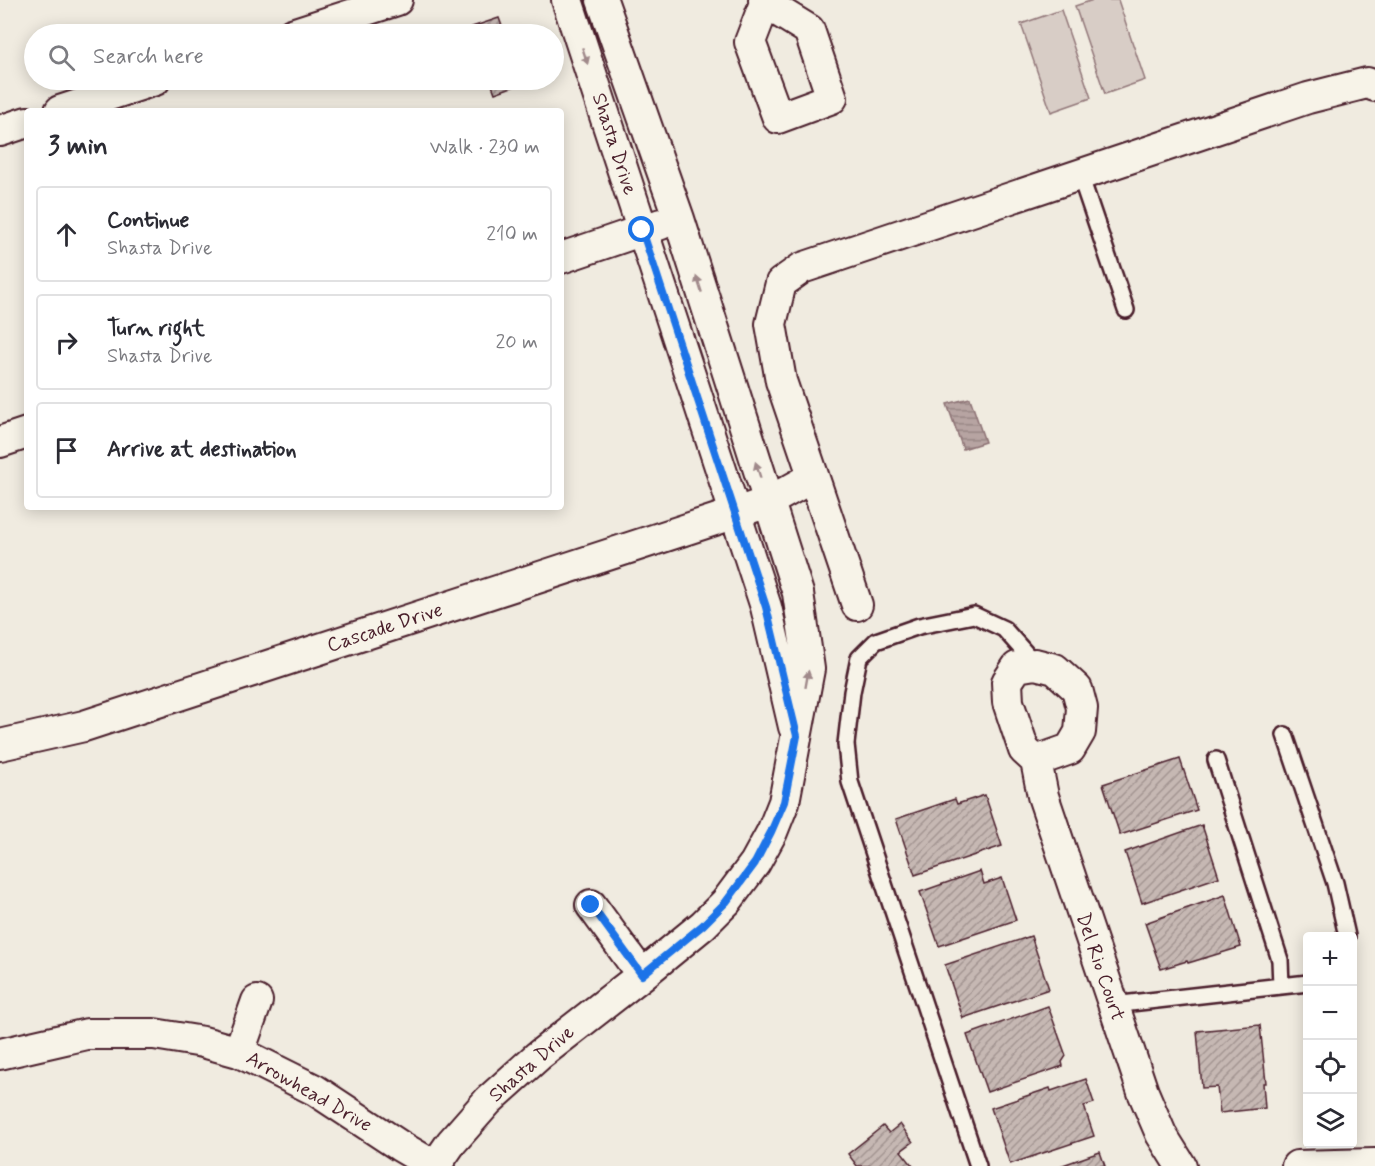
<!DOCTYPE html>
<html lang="en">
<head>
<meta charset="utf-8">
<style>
	body { margin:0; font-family:Mynerve,sans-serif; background:#f7f7f7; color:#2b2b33 }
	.controls { position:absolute; right:18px; bottom:18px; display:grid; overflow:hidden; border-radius:6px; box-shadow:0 3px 15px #0003 }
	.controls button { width:54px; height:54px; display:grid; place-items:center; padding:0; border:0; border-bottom:2px solid #e1e1e2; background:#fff; color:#2b2b33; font:30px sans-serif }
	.stop { position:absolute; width:18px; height:18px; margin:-14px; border:4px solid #1a73e8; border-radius:50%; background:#fff }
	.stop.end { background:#1a73e8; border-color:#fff; box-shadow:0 2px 6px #0008 }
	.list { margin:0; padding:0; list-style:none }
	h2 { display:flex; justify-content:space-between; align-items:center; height:78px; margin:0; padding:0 24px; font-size:26px }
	h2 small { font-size:20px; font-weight:400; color:#7c7c81 }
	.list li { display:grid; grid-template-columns:39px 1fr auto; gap:18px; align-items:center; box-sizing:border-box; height:96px; margin:0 12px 12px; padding:0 12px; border:2px solid #e1e1e2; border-radius:6px }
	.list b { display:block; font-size:22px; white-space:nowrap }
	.list p { margin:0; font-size:20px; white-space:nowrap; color:#7c7c81 }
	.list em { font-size:20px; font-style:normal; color:#7c7c81 }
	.icon { flex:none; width:33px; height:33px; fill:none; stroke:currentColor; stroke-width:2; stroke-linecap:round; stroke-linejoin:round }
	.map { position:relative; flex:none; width:1375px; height:1166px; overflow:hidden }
	.search { position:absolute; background:#fff; box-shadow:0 3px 15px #0003; left:24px; top:24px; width:540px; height:66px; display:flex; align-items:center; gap:15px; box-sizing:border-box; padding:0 21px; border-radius:33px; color:#7c7c81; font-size:22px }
	.panel { position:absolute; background:#fff; box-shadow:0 3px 15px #0003; left:24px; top:108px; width:540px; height:402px; border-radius:6px }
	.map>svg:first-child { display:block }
	.garden { fill:#d8cdc6; stroke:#917678; stroke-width:1.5 }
	.water { fill:url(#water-rules); stroke:#8b6f72; stroke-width:1.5 }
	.building { fill:url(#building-hatch); stroke:#4a1f2b; stroke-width:1.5 }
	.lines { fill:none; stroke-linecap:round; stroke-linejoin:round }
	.lane-casing { stroke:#4a1f2b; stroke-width:20 }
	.street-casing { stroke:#4a1f2b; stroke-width:34 }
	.lane { stroke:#f7f3e8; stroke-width:15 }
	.street { stroke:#f7f3e8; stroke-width:30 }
	.oneway { fill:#a0898a }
	.route { stroke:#1a73e8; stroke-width:8 }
	.labels { text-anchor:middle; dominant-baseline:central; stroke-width:6; stroke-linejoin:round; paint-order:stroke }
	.street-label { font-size:20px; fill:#4a1f2b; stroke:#f7f3e8 }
</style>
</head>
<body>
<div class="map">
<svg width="1375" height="1166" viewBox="0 0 1375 1166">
	<defs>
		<pattern id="water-rules" width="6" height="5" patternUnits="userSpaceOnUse" patternTransform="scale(1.5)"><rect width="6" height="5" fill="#b7a4a2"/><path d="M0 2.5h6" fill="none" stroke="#978584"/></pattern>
		<pattern id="building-hatch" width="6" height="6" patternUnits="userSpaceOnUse" patternTransform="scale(1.5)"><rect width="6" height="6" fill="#c6b8b3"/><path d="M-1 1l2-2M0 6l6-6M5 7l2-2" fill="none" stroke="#a39592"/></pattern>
	</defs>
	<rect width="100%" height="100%" fill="#f0ebe0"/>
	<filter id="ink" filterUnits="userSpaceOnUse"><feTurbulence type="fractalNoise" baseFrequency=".0167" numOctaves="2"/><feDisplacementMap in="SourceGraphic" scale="12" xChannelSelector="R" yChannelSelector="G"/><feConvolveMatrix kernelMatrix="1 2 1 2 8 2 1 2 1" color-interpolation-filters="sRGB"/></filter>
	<g filter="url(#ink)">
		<path class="garden" d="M1093,0H1118L1145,80L1105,94L1075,6Z
			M1061,10L1091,98L1051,112L1021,24Z"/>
		<path class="water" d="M970,398L985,442L963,449L947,404Z"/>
		<path class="building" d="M499,18L505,34H475L472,27Z
			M490,80H541L533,82L532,80L495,93Z
			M1180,759L1197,810L1120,835L1103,784Z
			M985,795L1002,846L915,875L896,819L955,799L957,804Z
			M1202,825L1219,877L1142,903L1125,852Z
			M980,871L984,884L1002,878L1016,920L939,946L920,892Z
			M1225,895L1241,947L1188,963L1187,961L1161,969L1145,923Z
			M1031,936L1049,989L963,1018L945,965Z
			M1048,1006L1066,1056L1062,1062L1063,1066L987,1092L967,1035Z
			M1260,1025L1266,1083H1263L1265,1108L1220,1113L1217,1087L1202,1088L1197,1031Z
			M1086,1079L1094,1103L1084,1106L1094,1136L1010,1164L991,1108L1050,1088L1051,1091Z
			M900,1124L913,1142L901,1151L913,1166H857L848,1154L883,1126L889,1133Z
			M1100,1152L1105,1166H1060Z"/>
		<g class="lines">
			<g class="lane-casing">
				<path id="lane" d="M1080,175L1126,310
					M1285,735L1335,883L1347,936
					M1216,760L1280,960L1281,986
					M1113,1005L1308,983
					M978,1166L850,782L846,744L852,692L859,658L876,641L919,626L974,615L1004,629L1035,664"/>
			</g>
			<g class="street-casing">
				<path id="street" d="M567,0L766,607L794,727
					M764,0L765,3L750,42L778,118L832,98L809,30L765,3
					M292,34L397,0
					M60,111L155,80
					M0,131L27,122
					M561,258L661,224
					M0,442L27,433
					M857,605L781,381L771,324L781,283L802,268L1308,98L1367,83L1375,86
					M1035,664L1055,669L1077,689L1082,708L1080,732L1070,749L1036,761L1024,750L1008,702L1007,682L1017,667Z
					M0,745L84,726L736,513L768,502L813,477
					M1036,761L1043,796L1143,1092L1161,1134L1181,1166
					M591,905L642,975
					M239,1052L257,1001
					M0,1054L87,1034H154L203,1042L239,1052L315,1090L400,1146L434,1166
					M435,1166L451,1143L488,1101L538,1056L642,975L703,925L726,902L755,863L772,832L784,802L809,669L798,593L679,219L602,0
					M1297,1166L1375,1164"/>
			</g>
			<use href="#lane" class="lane"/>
			<use href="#street" class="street"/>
		</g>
		<defs><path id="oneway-solid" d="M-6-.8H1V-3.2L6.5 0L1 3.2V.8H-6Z" transform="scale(1.5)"/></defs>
		<g class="oneway">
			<use href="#oneway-solid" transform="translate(585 56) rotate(72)"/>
			<use href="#oneway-solid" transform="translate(699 284) rotate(-108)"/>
			<use href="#oneway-solid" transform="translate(758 470) rotate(-108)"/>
			<use href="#oneway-solid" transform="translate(807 679) rotate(-80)"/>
		</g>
	</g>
	<g class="lines" filter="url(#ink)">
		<path class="route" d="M591,905L642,975L703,925L726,902L755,863L771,832L784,802L797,736L766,607L642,230"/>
	</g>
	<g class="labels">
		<g class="street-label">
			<text transform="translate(614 144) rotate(72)">Shasta Drive</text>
			<text transform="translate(385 628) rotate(-18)">Cascade Drive</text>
			<text transform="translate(1100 967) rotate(71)">Del Rio Court</text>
			<text transform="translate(532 1064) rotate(-41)">Shasta Drive</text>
			<text transform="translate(309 1092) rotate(30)">Arrowhead Drive</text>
		</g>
	</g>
</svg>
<div class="controls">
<button>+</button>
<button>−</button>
<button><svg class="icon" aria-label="locate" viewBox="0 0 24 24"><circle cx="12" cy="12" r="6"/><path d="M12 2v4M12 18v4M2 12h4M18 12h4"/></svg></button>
<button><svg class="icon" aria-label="layers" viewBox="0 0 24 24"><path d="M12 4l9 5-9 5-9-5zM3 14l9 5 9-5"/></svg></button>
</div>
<div class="stop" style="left:642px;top:230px"></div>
<div class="stop end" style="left:591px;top:905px"></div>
<div class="search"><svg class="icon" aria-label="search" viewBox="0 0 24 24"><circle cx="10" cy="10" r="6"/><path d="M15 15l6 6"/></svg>Search here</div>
<section class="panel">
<h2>3 min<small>Walk · 230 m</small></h2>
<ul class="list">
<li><svg class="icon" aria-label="ahead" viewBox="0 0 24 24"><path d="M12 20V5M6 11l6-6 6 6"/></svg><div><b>Continue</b><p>Shasta Drive</p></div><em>210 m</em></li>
<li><svg class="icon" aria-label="right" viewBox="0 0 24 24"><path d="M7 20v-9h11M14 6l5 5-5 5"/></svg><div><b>Turn right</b><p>Shasta Drive</p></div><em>20 m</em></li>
<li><svg class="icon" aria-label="arrive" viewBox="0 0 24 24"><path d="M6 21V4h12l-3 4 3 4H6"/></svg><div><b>Arrive at destination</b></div></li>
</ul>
</section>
</div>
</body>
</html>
